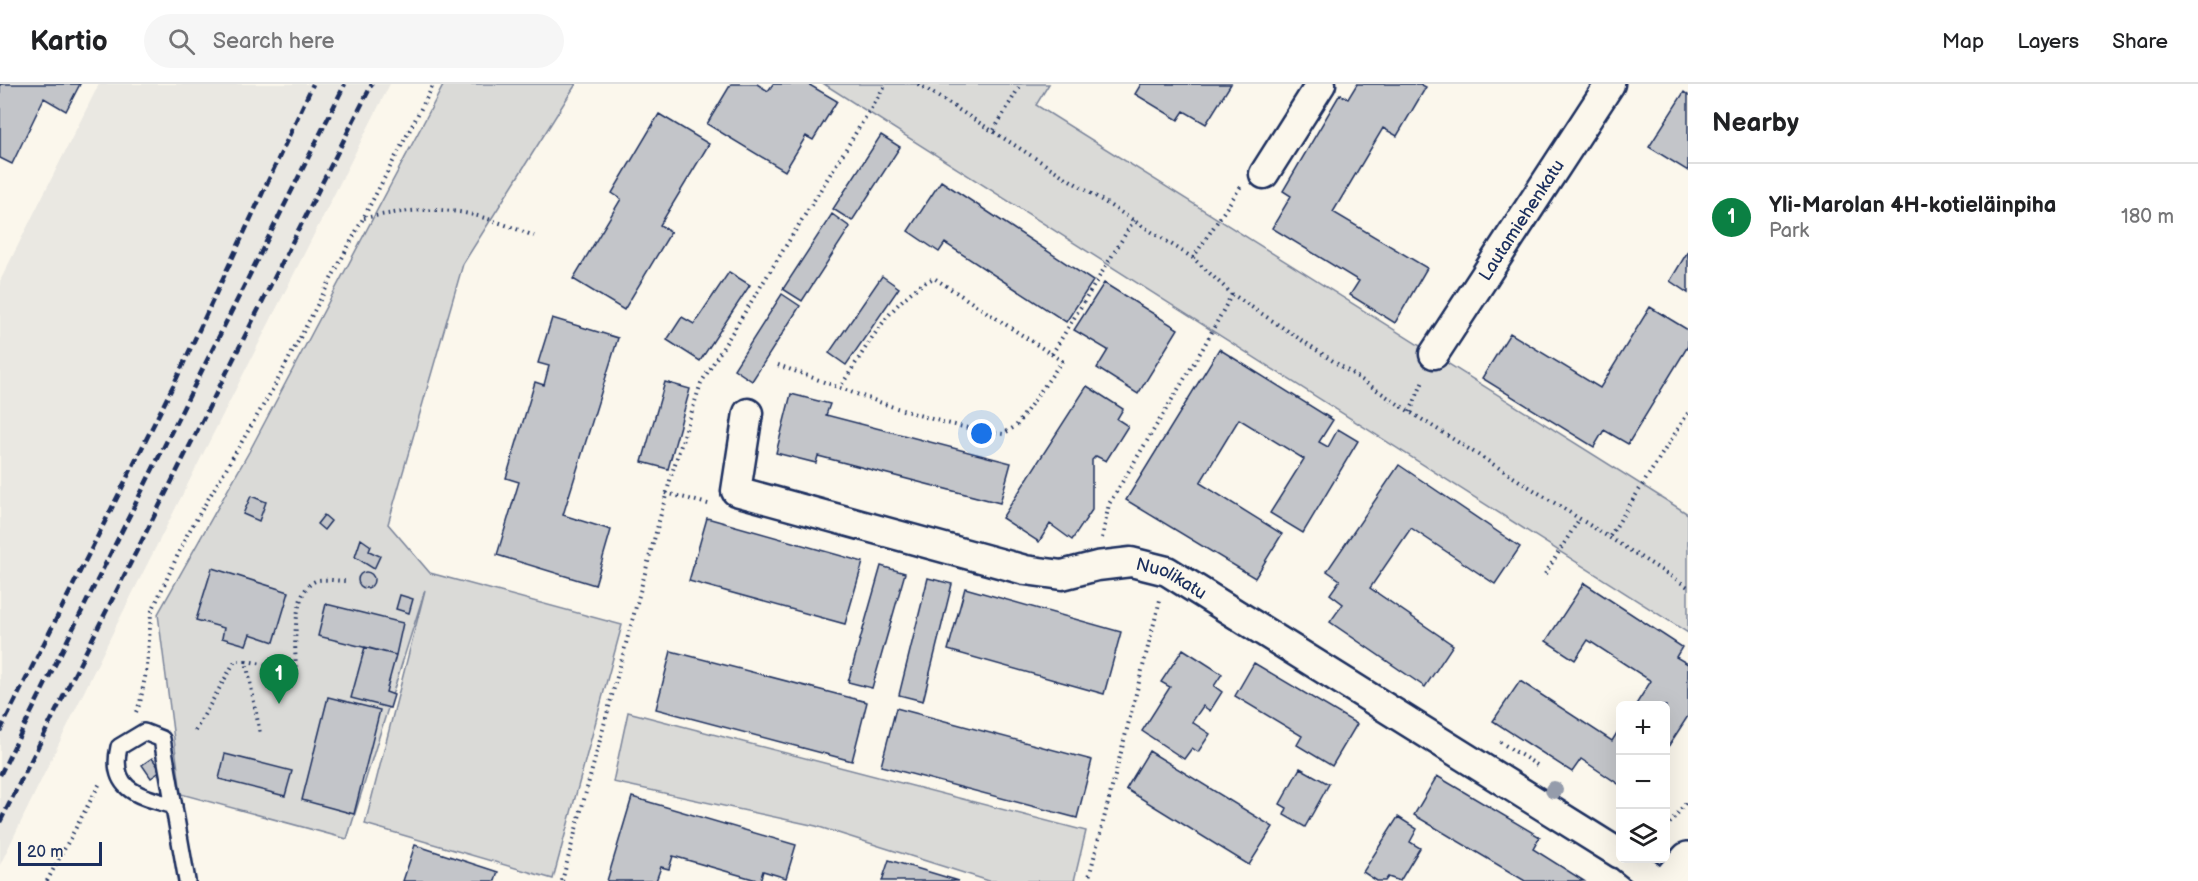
<!DOCTYPE html>
<html lang="en">
<head>
<meta charset="utf-8">
<style>
	body { margin:0; font-family:"Balsamiq Sans",sans-serif; background:#f6f6f6; color:#202124 }
	.controls { position:absolute; right:18px; bottom:18px; display:grid; overflow:hidden; border-radius:9px; box-shadow:0 6px 24px #0002 }
	.controls button { width:54px; height:54px; display:grid; place-items:center; padding:0; border:0; border-bottom:2px solid #e0e0e0; background:#fff; color:#202124; font:30px sans-serif }
	.scale { position:absolute; left:18px; bottom:15px; width:84px; box-sizing:border-box; padding-left:6px; border:3px solid #1b2f5e; border-top:0; font-size:16px; line-height:21px; white-space:nowrap; color:#1b2f5e; -webkit-text-stroke:4px #fbf7ec; paint-order:stroke }
	.you { position:absolute; left:982px; top:350px; width:21px; height:21px; margin:-15px; border:4px solid #fff; border-radius:50%; background:#1a73e8; box-shadow:0 0 0 9px #1a73e833 }
	.badge { display:grid; place-items:center; width:39px; height:39px; border-radius:50%; background:#0b8043; color:#fff; font-size:20px; font-weight:700 }
	.pin { position:absolute; translate:-50% -50px; filter:drop-shadow(0 2px 3px #0008) }
	.pin::after { content:''; position:absolute; top:32px; width:21px; height:18px; background:inherit; clip-path:polygon(0 0,100% 0,50% 100%) }
	.list { margin:0; padding:0; list-style:none }
	h2 { display:flex; justify-content:space-between; align-items:center; height:78px; margin:0; padding:0 24px; font-size:26px }
	h2 small { font-size:20px; font-weight:400; color:#757577 }
	.list li { display:grid; grid-template-columns:39px 1fr auto; gap:18px; align-items:center; box-sizing:border-box; height:108px; padding:0 24px; border-top:2px solid #e0e0e0 }
	.list b { display:block; font-size:22px; white-space:nowrap }
	.list p { margin:0; font-size:20px; white-space:nowrap; color:#757577 }
	.list em { font-size:20px; font-style:normal; color:#757577 }
	.icon { flex:none; width:33px; height:33px; fill:none; stroke:currentColor; stroke-width:2; stroke-linecap:round; stroke-linejoin:round }
	.map { position:relative; flex:none; width:1688px; height:797px; overflow:hidden }
	header { display:flex; align-items:center; gap:36px; box-sizing:border-box; height:84px; padding:0 30px; background:#fff; border-bottom:2px solid #e0e0e0 }
	header strong { font-size:28px }
	nav { display:flex; gap:33px; margin-inline-start:auto; font-size:21px }
	.search { width:420px; height:54px; background:#f6f6f6; display:flex; align-items:center; gap:15px; box-sizing:border-box; padding:0 21px; border-radius:33px; color:#757577; font-size:22px }
	main { display:flex }
	aside { flex:1; background:#fff }
	.map>svg:first-child { display:block }
	.built { fill:#eae8e2 }
	.green { fill:#dadad7; stroke:#7a849a; stroke-width:1.5 }
	.building { fill:#c3c5c9; stroke:#1b2f5e; stroke-width:1.5 }
	.lines { fill:none; stroke-linecap:round; stroke-linejoin:round }
	.lane-casing { stroke:#1b2f5e; stroke-width:20 }
	.street-casing { stroke:#1b2f5e; stroke-width:33 }
	.secondary-casing { stroke:#1b2f5e; stroke-width:38 }
	.path { stroke:#1b2f5e; stroke-width:4; stroke-dasharray:1.5 4.5; stroke-linecap:butt }
	.lane { stroke:#fbf7ec; stroke-width:15 }
	.street { stroke:#fbf7ec; stroke-width:28 }
	.secondary { stroke:#fbf7ec; stroke-width:33 }
	.rail { stroke:#1b2f5e; stroke-width:4.5; stroke-dasharray:9 4.5; stroke-linecap:butt }
	.tree { fill:#959cab }
	.labels { text-anchor:middle; dominant-baseline:central; stroke-width:4.5; stroke-linejoin:round; paint-order:stroke }
	.street-label { font-size:18px; fill:#1b2f5e; stroke:#fbf7ec }
</style>
</head>
<body>
<header>
<strong>Kartio</strong>
<div class="search"><svg class="icon" aria-label="search" viewBox="0 0 24 24"><circle cx="10" cy="10" r="6"/><path d="M15 15l6 6"/></svg>Search here</div>
<nav><a>Map</a><a>Layers</a><a>Share</a></nav>
</header>
<main>
<div class="map">
<svg width="1688" height="797" viewBox="0 0 1688 797">
	<rect width="100%" height="100%" fill="#fbf7ec"/>
	<filter id="ink" filterUnits="userSpaceOnUse"><feTurbulence type="fractalNoise" baseFrequency=".0167" numOctaves="2"/><feDisplacementMap in="SourceGraphic" scale="12" xChannelSelector="R" yChannelSelector="G"/><feConvolveMatrix kernelMatrix="1 2 1 2 8 2 1 2 1" color-interpolation-filters="sRGB"/></filter>
	<g filter="url(#ink)">
		<path class="built" d="M99,0H390L116,542L0,781V197Z"/>
		<path class="green" d="M444,0H576L463,180L388,440L430,489L622,541L553,795L365,740L425,506L347,755L181,710L158,530L249,368Z
			M824,0H1049L1036,21L1688,430V549Z
			M628,628L1086,747L1074,797H989L816,742L613,698Z"/>
		<path class="building" d="M0,0H80L66,27L44,14L12,80L0,74Z
			M731,0H757L768,7L773,0H808L837,17L813,56L806,52L785,87L707,40Z
			M1141,0H1231L1206,40L1184,27L1178,36L1135,10Z
			M1357,0H1420L1426,3L1397,52L1383,44L1333,128L1427,184L1395,239L1350,211L1359,197L1272,144L1291,112L1283,107L1340,10L1348,15Z
			M1684,8L1688,11V87L1649,63Z
			M659,30L709,60L660,141L671,148L624,226L573,195L621,115L612,109Z
			M881,51L900,63L852,137L833,125Z
			M941,97L1093,197L1066,238L945,159L939,168L908,147Z
			M832,130L850,143L802,217L783,205Z
			M1688,167V209L1670,197Z
			M729,188L750,201L700,277L667,256L682,233L694,240Z
			M882,192L899,204L846,281L829,269Z
			M1104,199L1178,245L1138,310L1097,284L1108,266L1074,246Z
			M782,210L800,222L752,297L734,285Z
			M1650,223L1688,246V262L1628,360L1604,346L1594,363L1482,294L1510,249L1600,304Z
			M552,234L618,254L563,431L611,446L595,501L497,471L519,398L506,394L535,298L544,301L549,282L538,279Z
			M1219,265L1333,336L1319,358L1328,363L1338,345L1358,357L1303,449L1270,429L1304,375L1239,335L1200,399L1282,450L1255,494L1126,416Z
			M665,298L690,305L668,385L642,378Z
			M1087,302L1123,325L1117,335L1128,342L1106,377L1096,372L1092,376V426L1072,456L1050,440L1039,458L1002,434Z
			M791,310L830,320L826,331L1011,379L1000,419L818,372L816,379L776,369Z
			M1399,381L1520,463L1495,500L1411,444L1370,504L1453,561L1425,603L1330,538L1343,520L1330,510L1340,496L1327,487Z
			M251,412L266,418L259,437L243,430Z
			M324,431L331,437L324,446L317,440Z
			M707,434L863,478L845,540L689,497Z
			M361,455L371,462L369,467L380,472L374,485L355,473Z
			M881,482L905,489L872,604L848,598Z
			M212,484L289,508L274,558L250,550L246,561L222,554L224,544L196,536Z
			M358 496a8 8 0 1 1 16 0a8 8 0 1 1-16 0Z
			M928,494L952,500L923,617L899,611Z
			M1584,499L1682,563L1676,573L1688,580V632L1666,666V622H1635L1651,597L1588,556L1575,576L1546,557Z
			M965,504L1121,548L1104,610L948,566Z
			M400,511L413,515L409,529L396,525Z
			M326,520L403,539L396,571L318,552Z
			M365,563L396,571L386,608L394,611L390,624L351,614Z
			M1183,565L1222,590L1214,602L1222,608L1210,627L1203,622L1192,638L1210,650L1198,668L1192,664L1184,675L1142,647L1170,603L1161,598Z
			M671,567L867,618L852,677L656,625Z
			M1254,579L1357,640L1332,682L1297,661L1302,652L1235,612Z
			M1520,597L1612,657L1620,644V701L1581,675L1572,688L1493,637Z
			M328,613L380,626L354,730L302,716Z
			M896,624L1092,676L1077,734L881,682Z
			M1149,667L1273,743L1249,781L1126,705Z
			M225,670L292,687L285,712L219,695Z
			M152,674L161,687L151,694L142,681Z
			M1300,684L1329,700L1305,743L1284,731L1287,724L1280,720Z
			M1437,692L1540,753L1533,765L1584,797H1525L1414,731Z
			M632,713L796,761L786,794L763,787L760,797L673,772L669,785L661,783L656,797H607Z
			M1398,733L1417,745L1410,758L1420,764L1400,797L1388,793L1385,797H1377L1363,788Z
			M415,761L498,788L495,797H403Z
			M889,776L959,797H882Z"/>
		<g class="lines">
			<g class="lane-casing">
				<path id="lane" d="M174,722C140,712 109,707 119,663L144,648L162,655L187,797"/>
			</g>
			<g class="street-casing">
				<g id="street">
					<path d="M1264,90L1321,0"/>
					<path id="s1" d="M1434,270L1610,0"/>
					<path id="s2" d="M748,329L736,407L1025,486L1062,491L1097,482L1131,478L1167,487L1620,770"/>
					<path d="M1627,774L1656,797"/>
				</g>
			</g>
			<g class="secondary-casing">
				<path id="secondary" d="M1669,797L1688,775"/>
			</g>
			<path class="path" d="M918,0L1193,174L1232,210L1410,328L1688,503
				M994,46L1021,0
				M364,134C439,120 463,123 534,152
				M1193,174L1241,102
				M1052,270L1134,136
				M778,281C851,307 926,340 1003,350L1016,342L1062,277L934,194C891,213 866,266 840,303
				M1410,328L1424,295
				M666,409L712,421
				M1610,452L1688,329
				M1102,454L1109,420L1203,264L1232,210
				M1545,490L1580,434
				M246,577L296,586C295,565 291,501 319,496C328,495 339,497 347,497
				M136,628L140,619L147,583L151,529L187,451L274,303L434,0
				M195,647L235,577H246L260,649
				M1500,658L1537,681
				M1666,744L1688,716
				M47,797L100,699
				M562,797L672,389L701,299L886,0
				M1088,797L1160,516"/>
			<use href="#lane" class="lane"/>
			<use href="#street" class="street"/>
			<use href="#secondary" class="secondary"/>
			<path class="rail" d="M0,647L174,300L313,0
				M0,691L345,0
				M0,738L372,0"/>
		</g>
		<circle class="tree" cx="1554" cy="706" r="9"/>
	</g>
	<g class="labels">
		<g class="street-label">
			<text stroke="none"><textPath href="#s1" startOffset="160">Lautamiehenkatu</textPath></text>
			<text stroke="none"><textPath href="#s2" startOffset="530">Nuolikatu</textPath></text>
		</g>
	</g>
</svg>
<div class="controls">
<button>+</button>
<button>−</button>
<button><svg class="icon" aria-label="layers" viewBox="0 0 24 24"><path d="M12 4l9 5-9 5-9-5zM3 14l9 5 9-5"/></svg></button>
</div>
<div class="scale">20 m</div>
<div class="you"></div>
<div class="pin badge" style="left:279px;top:620px">1</div>
</div>
<aside>
<h2>Nearby<small></small></h2>
<ul class="list">
<li><span class="badge">1</span><div><b>Yli-Marolan 4H-kotieläinpiha</b><p>Park</p></div><em>180 m</em></li>
</ul>
</aside>
</main>
</body>
</html>
